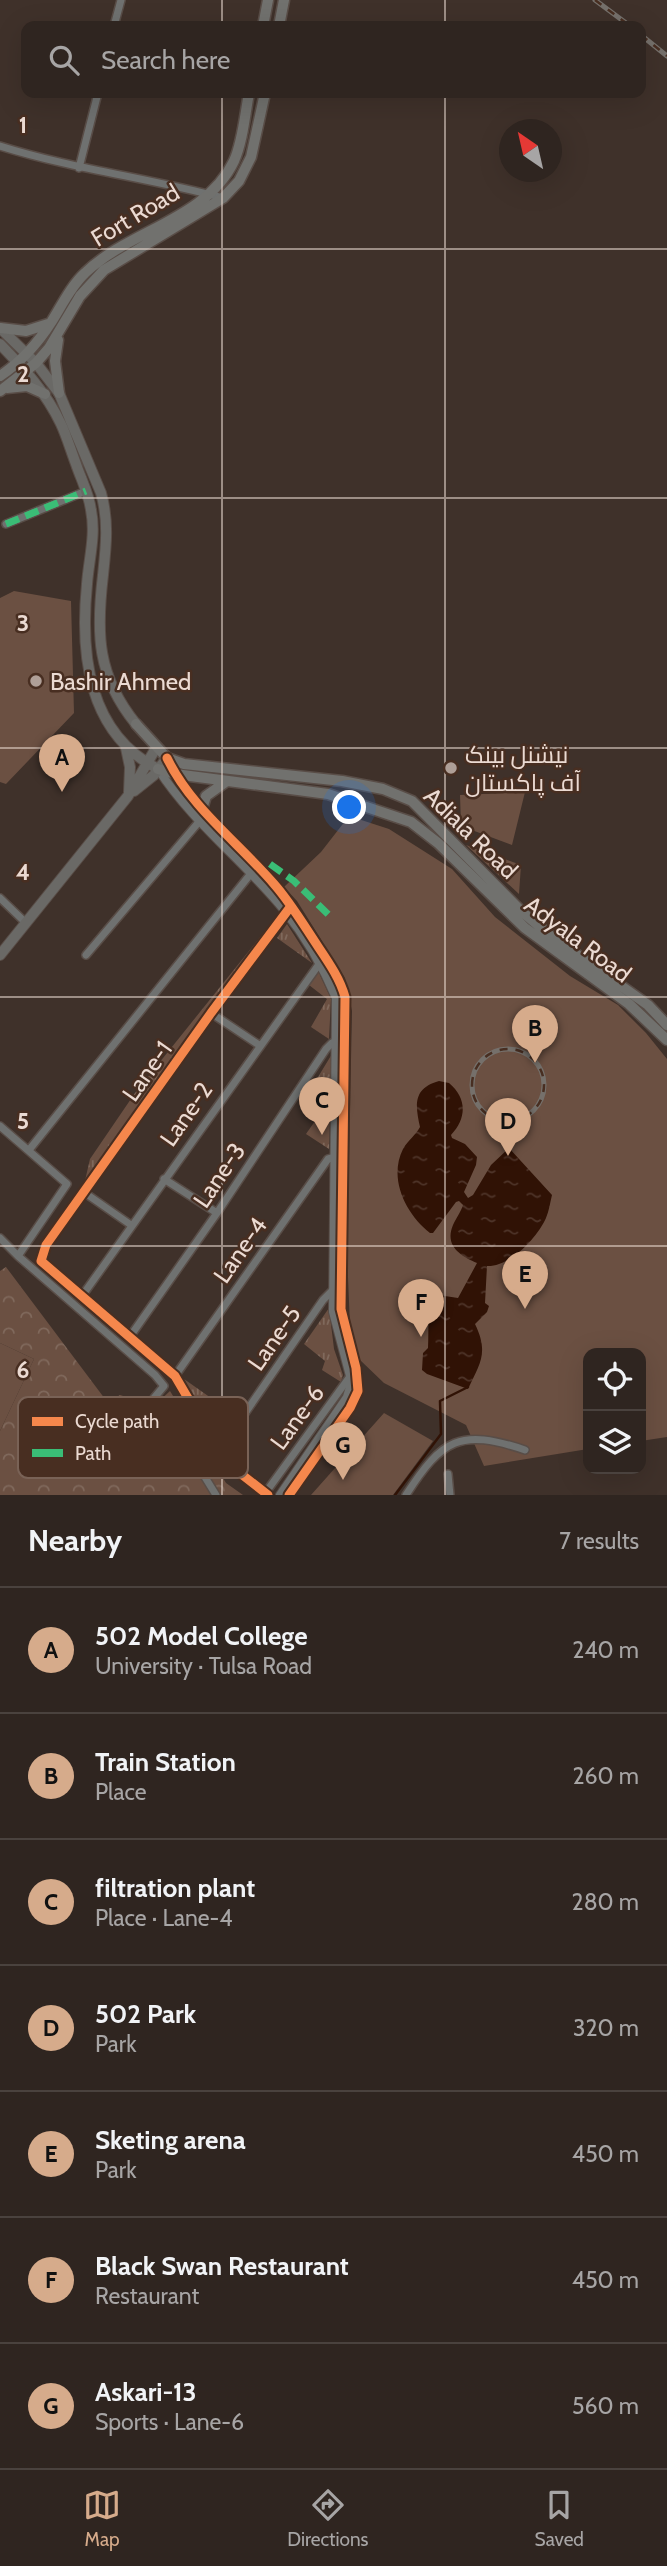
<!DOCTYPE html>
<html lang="en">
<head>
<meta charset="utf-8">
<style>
	body { margin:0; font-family:Cabin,Cairo,sans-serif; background:#372d29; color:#f1f3f6 }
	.controls { position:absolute; right:21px; bottom:21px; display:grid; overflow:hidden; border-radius:14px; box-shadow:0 7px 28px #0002 }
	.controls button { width:63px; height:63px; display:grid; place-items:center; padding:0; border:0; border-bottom:2px solid #4a423e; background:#2f2520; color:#f1f3f6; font:35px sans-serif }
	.compass { position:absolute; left:499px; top:119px; width:63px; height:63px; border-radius:50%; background:#2f2520; box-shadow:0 7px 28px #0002; rotate:326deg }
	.you { position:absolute; left:350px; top:808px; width:24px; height:24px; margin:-18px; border:5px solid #fff; border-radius:50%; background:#1a73e8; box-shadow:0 0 0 10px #1a73e833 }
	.badge { display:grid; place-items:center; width:46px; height:46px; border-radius:50%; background:#d6ab8b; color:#111; font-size:23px; font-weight:700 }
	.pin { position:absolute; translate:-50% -58px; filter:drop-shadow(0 2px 4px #0008) }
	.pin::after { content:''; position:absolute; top:37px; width:24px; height:21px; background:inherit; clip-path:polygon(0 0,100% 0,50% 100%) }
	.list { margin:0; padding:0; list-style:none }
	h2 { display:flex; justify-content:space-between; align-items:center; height:91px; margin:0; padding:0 28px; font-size:30px }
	h2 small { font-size:23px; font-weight:400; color:#a7a5a5 }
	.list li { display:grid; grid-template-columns:46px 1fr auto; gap:21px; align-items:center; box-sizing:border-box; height:126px; padding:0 28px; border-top:2px solid #4a423e }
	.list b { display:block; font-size:26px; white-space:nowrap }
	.list p { margin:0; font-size:23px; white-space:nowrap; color:#a7a5a5 }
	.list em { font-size:23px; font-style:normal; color:#a7a5a5 }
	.icon { flex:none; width:38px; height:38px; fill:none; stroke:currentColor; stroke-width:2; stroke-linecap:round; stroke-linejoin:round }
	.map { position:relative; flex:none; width:667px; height:1495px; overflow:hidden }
	.search { position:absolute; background:#2f2520; box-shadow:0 7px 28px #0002; left:21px; right:21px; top:21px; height:77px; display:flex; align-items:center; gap:18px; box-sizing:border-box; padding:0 24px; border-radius:14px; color:#a7a5a5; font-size:26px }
	.sheet { height:973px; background:#2f2520 }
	nav { display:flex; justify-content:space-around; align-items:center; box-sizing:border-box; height:98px; border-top:2px solid #4a423e; background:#2f2520; font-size:19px; color:#a7a5a5 }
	nav a { display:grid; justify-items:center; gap:4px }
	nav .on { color:#d6ab8b }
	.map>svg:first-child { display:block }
	.grass { fill:url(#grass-tufts) }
	.forest { fill:url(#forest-crowns) }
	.green { fill:#6b5042 }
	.water { fill:url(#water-ripples) }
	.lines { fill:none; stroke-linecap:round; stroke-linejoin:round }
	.stream { stroke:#301205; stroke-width:2.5 }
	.minor-casing { stroke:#594d47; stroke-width:10 }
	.tertiary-casing { stroke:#594d47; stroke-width:10 }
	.secondary-casing { stroke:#594d47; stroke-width:12 }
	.primary-casing { stroke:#594d47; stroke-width:13 }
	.minor { stroke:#6f7170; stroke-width:7 }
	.tertiary { stroke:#6f7170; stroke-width:8 }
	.secondary { stroke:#6a6966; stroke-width:10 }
	.primary { stroke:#71716e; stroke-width:10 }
	.rail-casing { stroke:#75706b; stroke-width:5 }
	.rail { stroke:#482e21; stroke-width:2.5; stroke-dasharray:8; stroke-linecap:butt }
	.quiet { stroke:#3abd76; stroke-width:7; stroke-dasharray:14 7; stroke-linecap:butt }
	.cycleway-casing { stroke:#482e21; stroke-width:13 }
	.cycleway { stroke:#f5874c; stroke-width:9 }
	.grid { fill:none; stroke:#ebdad2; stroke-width:2; stroke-opacity:0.55 }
	.poi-dot { fill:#af9f97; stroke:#482e21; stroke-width:2.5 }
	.labels { text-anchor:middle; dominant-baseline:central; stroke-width:5; stroke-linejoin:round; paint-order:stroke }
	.street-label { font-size:24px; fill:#ebdad2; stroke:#482e21 }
	.poi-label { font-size:24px; fill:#ebdad2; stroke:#482e21; text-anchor:start }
	.key { fill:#482e21; stroke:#796256; stroke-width:2 }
	.key-label { font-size:19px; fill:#ebdad2 }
	.grid-label { font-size:23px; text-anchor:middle; font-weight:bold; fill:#ebdad2; stroke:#482e21; stroke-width:5; stroke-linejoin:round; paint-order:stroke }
</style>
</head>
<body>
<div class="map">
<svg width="667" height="1495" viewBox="0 0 667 1495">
	<defs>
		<pattern id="grass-tufts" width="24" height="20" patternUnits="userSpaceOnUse" patternTransform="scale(1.75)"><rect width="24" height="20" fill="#6b5042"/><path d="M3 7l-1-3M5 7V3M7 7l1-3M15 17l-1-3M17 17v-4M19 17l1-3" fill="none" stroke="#80695c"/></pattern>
		<pattern id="forest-crowns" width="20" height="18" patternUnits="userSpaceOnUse" patternTransform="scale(1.75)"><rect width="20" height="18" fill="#6b5042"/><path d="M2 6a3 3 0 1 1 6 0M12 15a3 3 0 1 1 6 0" fill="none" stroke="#80695c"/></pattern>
		<pattern id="water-ripples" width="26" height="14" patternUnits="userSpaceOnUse" patternTransform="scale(1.75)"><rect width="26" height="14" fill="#301205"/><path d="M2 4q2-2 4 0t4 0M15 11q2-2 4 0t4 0" fill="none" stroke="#4e3429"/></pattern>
	</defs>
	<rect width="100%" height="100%" fill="#3f312a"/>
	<path class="grass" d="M281,911V913L84,1185L90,1159L135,1093Z
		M287,924L312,963L277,938Z
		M318,971L331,999L329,1039L311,1027L327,999L309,985Z
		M332,1054L329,1149L306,1134L322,1111L304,1100Z
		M329,1308L334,1349L343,1375L341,1382L322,1370L325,1361L304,1344Z
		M184,1379L238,1417L221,1442L216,1440Z"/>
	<path class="forest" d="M6,1267L108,1403L120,1395L154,1406L170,1391L226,1483L243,1495H0V1431L34,1359L0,1343V1271Z"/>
	<path class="green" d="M14,591L71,601L74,713L6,784L0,782V598Z
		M525,792L512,845L461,826L460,795Z
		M349,816L389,829L452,869L495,917L570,976L618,1005L646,1033L667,1059V1437L641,1441V1353H588V1449L484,1466L466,1425L384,1383L360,1360L350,1326L347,1253L352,1011L345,978L297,901L284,887L321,852Z
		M466,845L521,865L519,894Z
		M0,1343L34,1359L0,1431Z
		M384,1413L433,1441L393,1495H311Z"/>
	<path class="water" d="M439,1081L449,1083C467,1098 467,1118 451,1135L452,1138L465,1144L477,1157L476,1165L464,1192L468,1198L473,1195L491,1165L509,1148L552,1195C550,1203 549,1211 546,1218C537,1238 510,1267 487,1266L485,1303L489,1306L487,1312L475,1324C489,1353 480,1363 468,1389L427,1374L422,1370L423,1353L428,1348C429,1329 427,1313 432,1294L458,1298L477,1263C461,1256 444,1246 453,1225C456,1218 461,1212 463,1205L459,1201L456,1202L433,1233H430C406,1214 388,1179 403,1149C408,1140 416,1135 420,1127C415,1105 413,1088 439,1081Z"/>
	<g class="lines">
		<path class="stream" d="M395,1495L441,1434L440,1401L468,1387"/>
		<g class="minor-casing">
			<path id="minor" d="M114,26L121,0
				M0,146C73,169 149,178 223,198
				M79,168L98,93
				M6,524L86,491
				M0,898L26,923
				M86,955L203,817
				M211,1013L259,1045
				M0,1126L67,1184L18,1256L155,1375L164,1386L154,1398
				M29,1150L257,866
				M164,1179L217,1213
				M85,1193L131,1225
				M0,1238L18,1256
				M82,1296L322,960
				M129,1338L217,1213L326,1049L332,1043L340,1040
				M175,1376L328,1159L339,1156
				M219,1451L323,1300L334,1289
				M200,1469L216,1495
				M448,1474L450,1495
				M269,1488L351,1375
				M268,1495L236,1470L219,1451L175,1376L41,1261L46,1245L211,1013L288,909
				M406,1495C442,1439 460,1428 525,1450"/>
		</g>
		<g class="tertiary-casing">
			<path id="tertiary" d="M167,758C191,808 238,842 274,884C290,902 303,924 317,945C327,960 340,978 345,997L341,1309L356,1368L358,1391L350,1408L289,1495
				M158,769C193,823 244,861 284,910C305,936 323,967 336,998L333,1312L350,1376V1387L347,1397L280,1495"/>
		</g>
		<g class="secondary-casing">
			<path id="secondary" d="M0,328L36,363L59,393L101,493C109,521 106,547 103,575C96,634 97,676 136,724
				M0,344C24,369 46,392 61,424C67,437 71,451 76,464C81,479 89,494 91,510C96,535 89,558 87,584C80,655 88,733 158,769
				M126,748L130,767L129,792
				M134,791L154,775L167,758
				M0,955L128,796L156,748"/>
		</g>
		<g class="primary-casing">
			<path id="primary" d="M263,26L268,0
				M279,26L284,0
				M0,328L26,331L48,324
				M58,340L55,361L59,393
				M0,376C21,362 38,343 52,321C62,305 71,286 85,273C129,230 206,220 234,161C243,141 245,114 249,93
				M7,388L27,386L45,394
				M0,391L36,363L49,348L80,296L104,270L223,198L239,181L251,157L265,93
				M136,724L167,758L184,764L342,781L383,789L412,801L520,910L552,937L648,1005L667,1025
				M158,769L175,774L328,794L411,822L438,843L525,928L629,1004L667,1040
				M202,809L206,796L227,781"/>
		</g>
		<use href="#minor" class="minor"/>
		<use href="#tertiary" class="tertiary"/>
		<use href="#secondary" class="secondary"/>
		<use href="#primary" class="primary"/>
		<g class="rail-casing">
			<path id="rail" d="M595,0L630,26
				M641,35L667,56
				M472 1085a36 36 0 1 1 72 0a36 36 0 1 1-72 0Z"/>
		</g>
		<use href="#rail" class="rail"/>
		<path class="quiet" d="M6,524L86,491
			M270,864L294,881L333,919"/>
		<g class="cycleway-casing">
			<path id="cycleway" d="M167,758C191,808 238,842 274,884C290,902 303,924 317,945C327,960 340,978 345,997L341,1309L356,1368L358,1391L350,1408L289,1495
				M268,1495L236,1470L219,1451L175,1376L41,1261L46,1245L211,1013L291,906"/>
		</g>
		<use href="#cycleway" class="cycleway"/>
	</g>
	<path class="grid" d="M222,0V26M445,0V26M222,93V1495M445,93V1495M0,249H667M0,498H667M0,748H667M0,997H667M0,1246H667"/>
	<g class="poi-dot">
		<circle cx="36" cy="681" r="7"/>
		<circle cx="451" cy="768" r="7"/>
	</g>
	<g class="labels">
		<g class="street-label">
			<text transform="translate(135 215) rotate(-31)">Fort Road</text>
			<text transform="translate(471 833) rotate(44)">Adiala Road</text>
			<text transform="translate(578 939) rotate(37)">Adyala Road</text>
			<text transform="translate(147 1071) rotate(-55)">Lane-1</text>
			<text transform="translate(186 1114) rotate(-55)">Lane-2</text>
			<text transform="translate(219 1175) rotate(-56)">Lane-3</text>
			<text transform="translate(240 1250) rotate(-55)">Lane-4</text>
			<text transform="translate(274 1338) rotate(-55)">Lane-5</text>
			<text transform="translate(297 1417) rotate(-54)">Lane-6</text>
		</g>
		<g class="poi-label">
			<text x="50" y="681">Bashir Ahmed</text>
			<text x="465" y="754">نیشنل بینک<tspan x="465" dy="28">آف پاکستان</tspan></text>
		</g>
	</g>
	<rect x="18" y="1397" width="230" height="81" rx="10" class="key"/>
	<rect x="32" y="1417" width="31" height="9" fill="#f5874c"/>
	<rect x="32" y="1449" width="31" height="8" fill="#3abd76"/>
	<g class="key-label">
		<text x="75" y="1428">Cycle path</text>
		<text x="75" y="1460">Path</text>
	</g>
	<g class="grid-label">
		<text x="23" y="133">1</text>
		<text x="23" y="382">2</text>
		<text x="23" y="631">3</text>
		<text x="23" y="880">4</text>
		<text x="23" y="1129">5</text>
		<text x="23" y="1378">6</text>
	</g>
</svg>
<div class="controls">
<button><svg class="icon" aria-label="locate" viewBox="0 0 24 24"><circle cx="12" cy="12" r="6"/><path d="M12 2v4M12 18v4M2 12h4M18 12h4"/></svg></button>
<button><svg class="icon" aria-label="layers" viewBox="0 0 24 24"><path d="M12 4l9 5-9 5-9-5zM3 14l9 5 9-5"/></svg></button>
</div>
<svg class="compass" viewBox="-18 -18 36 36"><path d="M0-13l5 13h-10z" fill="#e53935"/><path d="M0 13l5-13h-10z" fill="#a7a5a5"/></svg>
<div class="you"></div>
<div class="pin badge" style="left:62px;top:792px">A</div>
<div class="pin badge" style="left:535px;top:1063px">B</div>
<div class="pin badge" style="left:322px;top:1135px">C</div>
<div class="pin badge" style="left:508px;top:1156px">D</div>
<div class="pin badge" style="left:525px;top:1309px">E</div>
<div class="pin badge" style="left:421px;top:1337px">F</div>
<div class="pin badge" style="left:343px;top:1480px">G</div>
<div class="search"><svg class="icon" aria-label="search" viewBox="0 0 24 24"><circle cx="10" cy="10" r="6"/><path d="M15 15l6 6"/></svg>Search here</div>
</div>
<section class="sheet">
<h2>Nearby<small>7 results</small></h2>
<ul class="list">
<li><span class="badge">A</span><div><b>502 Model College</b><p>University · Tulsa Road</p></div><em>240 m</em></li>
<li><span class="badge">B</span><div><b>Train Station</b><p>Place</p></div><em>260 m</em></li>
<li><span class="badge">C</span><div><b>filtration plant</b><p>Place · Lane-4</p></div><em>280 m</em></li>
<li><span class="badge">D</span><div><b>502 Park</b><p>Park</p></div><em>320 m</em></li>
<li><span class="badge">E</span><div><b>Sketing arena</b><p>Park</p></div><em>450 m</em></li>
<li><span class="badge">F</span><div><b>Black Swan Restaurant</b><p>Restaurant</p></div><em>450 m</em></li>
<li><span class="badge">G</span><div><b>Askari-13</b><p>Sports · Lane-6</p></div><em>560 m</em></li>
</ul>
</section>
<nav>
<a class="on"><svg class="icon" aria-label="map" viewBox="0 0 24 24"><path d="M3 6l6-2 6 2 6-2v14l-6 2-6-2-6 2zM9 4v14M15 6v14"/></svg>Map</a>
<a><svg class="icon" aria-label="directions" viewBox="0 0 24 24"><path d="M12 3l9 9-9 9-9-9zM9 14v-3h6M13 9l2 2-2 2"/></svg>Directions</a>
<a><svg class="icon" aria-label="saved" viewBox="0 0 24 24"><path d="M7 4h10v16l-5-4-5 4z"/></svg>Saved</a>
</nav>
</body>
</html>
